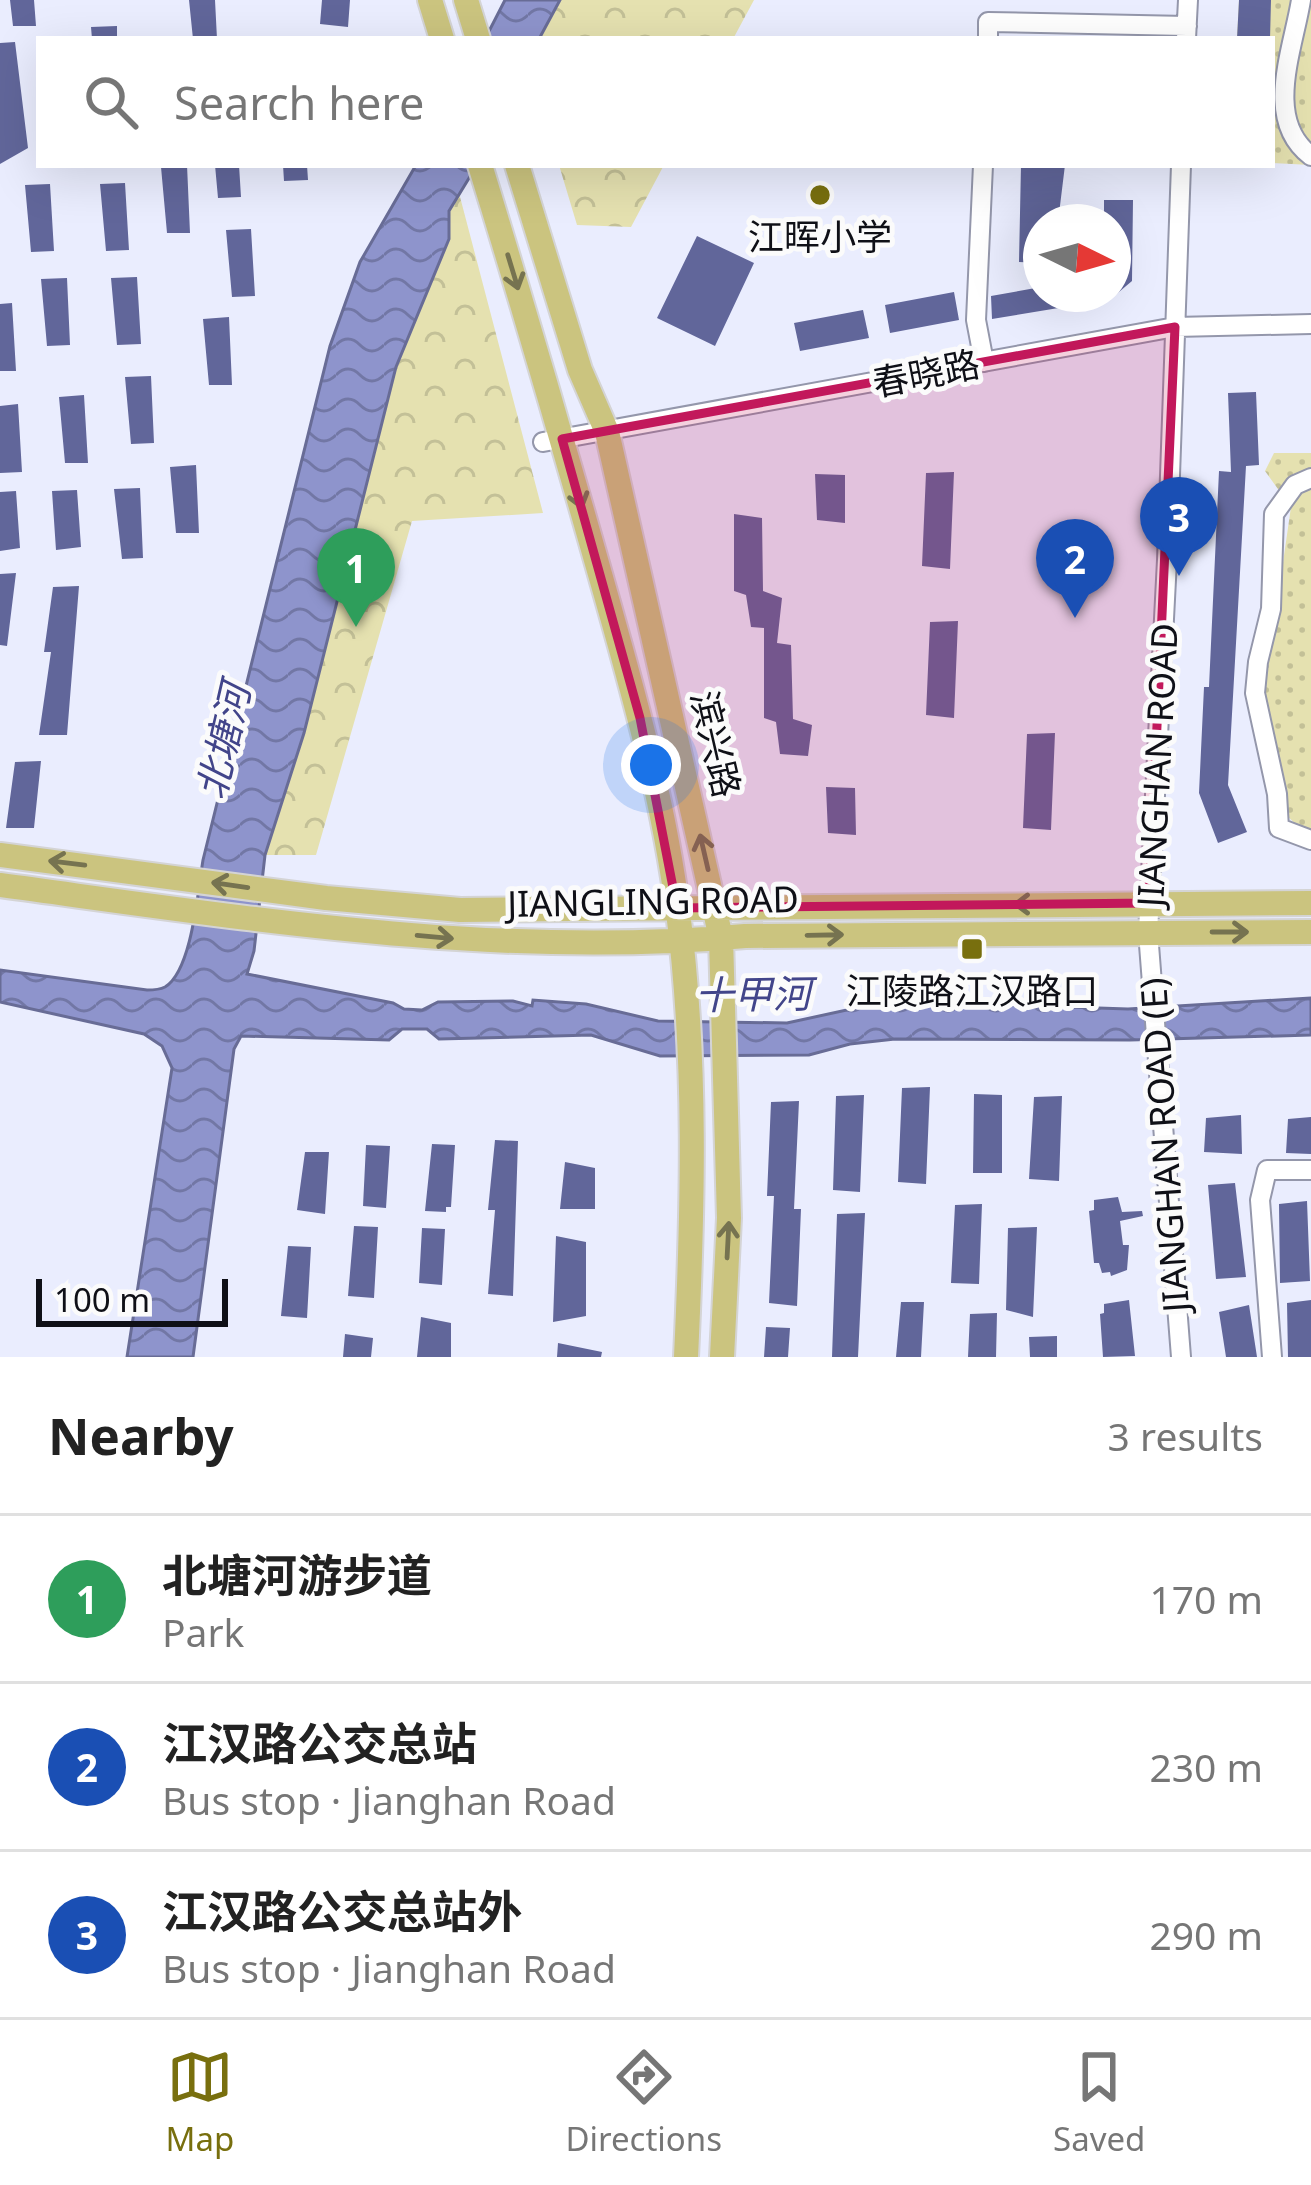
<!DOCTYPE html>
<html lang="en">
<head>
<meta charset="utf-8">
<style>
	body { margin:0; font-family:"Noto Sans","Noto Sans SC",sans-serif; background:#f6f6f6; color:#222 }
	.compass { position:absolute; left:1023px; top:204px; width:108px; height:108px; border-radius:50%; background:#fff; box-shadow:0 12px 48px #0002; rotate:95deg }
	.scale { position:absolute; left:36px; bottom:30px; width:192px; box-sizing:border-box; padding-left:12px; border:6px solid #0f1017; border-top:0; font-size:33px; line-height:42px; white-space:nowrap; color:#0f1017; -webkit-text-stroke:9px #fbfbfb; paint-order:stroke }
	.you { position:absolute; left:651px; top:765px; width:42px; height:42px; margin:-30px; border:9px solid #fff; border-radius:50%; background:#1a73e8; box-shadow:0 0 0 18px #1a73e833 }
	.badge { display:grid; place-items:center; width:78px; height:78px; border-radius:50%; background:#786f0e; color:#fff; font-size:39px; font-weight:700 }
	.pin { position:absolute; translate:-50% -99px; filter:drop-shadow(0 3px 6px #0008) }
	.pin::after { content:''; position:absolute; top:63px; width:42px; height:36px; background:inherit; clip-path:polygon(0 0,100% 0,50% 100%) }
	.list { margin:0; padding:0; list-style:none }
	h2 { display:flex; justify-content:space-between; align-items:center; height:156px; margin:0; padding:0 48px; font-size:51px }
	h2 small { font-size:39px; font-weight:400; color:#767676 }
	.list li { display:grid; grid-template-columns:78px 1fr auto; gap:36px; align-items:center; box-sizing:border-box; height:168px; padding:0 48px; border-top:3px solid #e0e0e0 }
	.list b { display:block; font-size:45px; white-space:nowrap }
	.list p { margin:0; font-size:39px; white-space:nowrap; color:#767676 }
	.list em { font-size:39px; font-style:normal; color:#767676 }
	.icon { flex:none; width:66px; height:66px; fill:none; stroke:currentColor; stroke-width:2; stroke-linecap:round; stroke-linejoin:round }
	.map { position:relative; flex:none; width:1311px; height:1357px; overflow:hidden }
	.search { position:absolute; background:#fff; box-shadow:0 12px 48px #0002; left:36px; right:36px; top:36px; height:132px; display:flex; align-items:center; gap:30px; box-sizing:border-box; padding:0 42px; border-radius:0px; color:#767676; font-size:45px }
	.sheet { height:660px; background:#fff }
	nav { display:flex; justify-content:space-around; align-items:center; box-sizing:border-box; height:168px; border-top:3px solid #e0e0e0; background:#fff; font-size:33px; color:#767676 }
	nav a { display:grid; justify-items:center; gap:6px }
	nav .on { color:#786f0e }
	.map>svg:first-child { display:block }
	.grass { fill:url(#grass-dots) }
	.park { fill:url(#park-crowns) }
	.water { fill:url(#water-waves); stroke:#686c96; stroke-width:3 }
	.building { fill:#61669a }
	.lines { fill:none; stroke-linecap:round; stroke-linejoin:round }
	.minor-casing { stroke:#9497ab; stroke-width:22 }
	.major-casing { stroke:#d4d4d5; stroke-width:28 }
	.minor { stroke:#fff; stroke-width:18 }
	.major { stroke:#cbc47f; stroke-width:24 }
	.oneway { stroke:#767350 }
	.marked { fill:#c2185b; fill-opacity:0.2; stroke:#c2185b; stroke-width:9; stroke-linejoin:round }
	.poi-dot { fill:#786f0e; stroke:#fbfbfb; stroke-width:4.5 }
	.labels { text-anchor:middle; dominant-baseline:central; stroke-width:10; stroke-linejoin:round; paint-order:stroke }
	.poi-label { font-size:36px; fill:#0f1017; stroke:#fbfbfb }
	.street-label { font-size:36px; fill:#0f1017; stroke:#fbfbfb }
	.water-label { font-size:39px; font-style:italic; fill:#42458a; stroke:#fbfbfb }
</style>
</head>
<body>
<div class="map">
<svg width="1311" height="1357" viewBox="0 0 1311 1357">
	<defs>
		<pattern id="grass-dots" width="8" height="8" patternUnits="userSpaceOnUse" patternTransform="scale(3)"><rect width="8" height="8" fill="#e5e1b0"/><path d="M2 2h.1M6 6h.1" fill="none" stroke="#c3c097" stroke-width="1.8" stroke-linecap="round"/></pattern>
		<pattern id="park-crowns" width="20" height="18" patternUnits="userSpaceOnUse" patternTransform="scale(3)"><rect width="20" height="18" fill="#e5e1b0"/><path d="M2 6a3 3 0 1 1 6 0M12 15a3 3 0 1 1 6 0" fill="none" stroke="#c3c097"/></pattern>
		<pattern id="water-waves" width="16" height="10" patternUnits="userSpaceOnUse" patternTransform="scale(3)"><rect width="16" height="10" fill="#8e94cc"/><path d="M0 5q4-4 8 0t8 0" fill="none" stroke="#7277a5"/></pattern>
	</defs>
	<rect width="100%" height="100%" fill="#eaedfe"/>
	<path class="grass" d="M1239,0H1311V165L1272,163V39H1237Z
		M1274,453H1311V830L1301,829L1286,815L1264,694L1291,507L1265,471Z"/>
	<path class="park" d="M560,0H754L733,39H539Z
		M559,165H664L631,227L577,225Z
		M459,193L543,513L412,521L316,855H265L304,733L396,367L449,239V211Z"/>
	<path class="water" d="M505,0H560L539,39H485Z
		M416,165H477L449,211V239L396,367L304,733L265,855L254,951L247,974L393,1003L404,1009L422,1010L438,1002L513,1001L532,1006L533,1000L586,1004L658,1021L787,1023L888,1001L1128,1009L1311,998V1035L1130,1040L895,1039L850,1044L809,1055L660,1056L591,1035L439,1039L427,1029H402L389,1040L241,1036L234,1049L193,1357H127L172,1068L162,1046L144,1034L0,1002V970L147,990C152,990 161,989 165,987C192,971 198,890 203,860L330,346L360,262Z"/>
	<path class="building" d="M10,0H34L36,26H13Z
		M189,0H215L217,39H193Z
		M322,0H350L348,27L320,24Z
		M1239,0H1271L1270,39H1237Z
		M117,26V39H92L91,27Z
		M15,42L28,148L0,164V43Z
		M187,165L190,233H167L161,167Z
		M215,165H239L241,197L218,198Z
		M283,165H307L308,180L284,181Z
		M1021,165H1065L1058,222H1041V263L1019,262Z
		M125,183L129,250L106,251L100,184Z
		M50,184L54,251L31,252L25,185Z
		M1104,200H1133L1132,281L1113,297V222H1104Z
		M251,229L255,296L232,297L226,230Z
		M697,236L754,263L715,346L657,318Z
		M137,277L141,344L117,345L111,278Z
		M67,278L70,345L47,346L41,279Z
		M1041,287V294H1107V300L992,319L991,296Z
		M954,292L959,320L890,333L885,305Z
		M12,303L16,371H0V304Z
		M863,310L869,338L800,351L794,323Z
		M229,317L232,385H209L203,319Z
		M151,376L154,443L131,444L125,377Z
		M1256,392L1259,465L1246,466L1228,785L1247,832L1218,843L1199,793L1204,687H1209L1219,471L1231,472L1228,393Z
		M84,395L88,463H65L59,397Z
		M18,404L22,472L0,473V406Z
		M196,465L199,533H176L170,467Z
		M954,472L950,569L922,566L926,473Z
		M815,474L845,475V523L817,520Z
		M140,488L143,558L122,559L114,489Z
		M77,490L81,547L56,550L52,491Z
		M16,491L20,548L0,551V492Z
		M734,514L762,518L763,591L782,598L777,643L791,645L793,719L812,725L808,756L780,754L776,722L764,718V628L751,627L746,595L734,591Z
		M16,573L7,646L0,645V574Z
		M79,586L67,735H39L51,652H44L53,587Z
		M958,621L954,718L926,715L930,622Z
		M1055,733L1051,830L1023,828L1027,734Z
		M41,761L34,828H6L15,762Z
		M826,787L855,788L856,835L828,833Z
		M930,1087L926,1184L898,1182L902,1088Z
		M974,1094L1002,1095V1173H973Z
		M864,1095L860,1192L833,1190L836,1096Z
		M1062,1096L1059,1181L1029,1179L1034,1097Z
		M799,1101L794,1209H801L797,1306L769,1303L774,1196H767L771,1102Z
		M1241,1115L1242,1154L1204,1152L1206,1118Z
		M1311,1117V1154L1286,1153L1288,1119Z
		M495,1140L518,1141L513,1296L488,1294L495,1210H488Z
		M432,1144L455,1145L451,1207H446V1212L425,1211Z
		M366,1145L390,1146L386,1208L363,1206Z
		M305,1152H329L325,1214L297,1210Z
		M565,1162L595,1168V1209H560Z
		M1235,1183L1246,1277L1216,1279L1208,1185Z
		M1118,1197L1122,1212L1142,1211L1143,1216L1120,1221L1123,1245H1129L1127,1270L1111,1276L1110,1272L1102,1273L1099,1263H1094L1089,1211L1094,1210V1200Z
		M1307,1201L1310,1281L1280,1283L1279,1204Z
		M982,1204L979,1284L951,1283L955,1205Z
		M865,1213L858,1357H832L837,1214Z
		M354,1226L378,1227L374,1298L348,1296Z
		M1037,1227L1033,1317L1006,1310L1008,1228Z
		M422,1228L445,1229L442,1285L419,1283Z
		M556,1236L586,1242V1316L553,1322Z
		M288,1246L311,1247L307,1318L281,1316Z
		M1129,1300L1135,1356L1103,1357L1100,1314L1104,1313V1304Z
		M1311,1300V1357H1288L1287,1303Z
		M901,1302H924L921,1357H896Z
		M1249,1305L1257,1357H1226L1219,1312Z
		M997,1313L996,1357H968L970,1314Z
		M421,1317L451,1323V1357H417Z
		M766,1327L790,1328L788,1357H764Z
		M345,1334L373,1338L371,1357H343Z
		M1057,1336V1357H1030L1029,1337Z
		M558,1343L602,1352L601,1357H557Z"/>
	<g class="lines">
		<g class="minor-casing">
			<path id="minor" d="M1301,0C1293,50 1263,120 1311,156
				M988,39V22L1187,26
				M1186,39L1188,0
				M983,165L976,320L984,362
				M543,442L1175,327L1311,324
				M1311,478L1295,485L1274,514L1271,609L1258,662L1255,693L1277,794L1279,828L1311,840
				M1181,1357L1148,932L1167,560L1181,165
				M1272,1357L1260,1200L1267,1170H1311"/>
		</g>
		<g class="major-casing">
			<path id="major" d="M430,0L442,39
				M466,0L478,39
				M480,165C521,299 560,432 598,567C630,680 663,795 678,912C697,1060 693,1208 686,1357
				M517,165L580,370L607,432L721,938L729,1218L722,1357
				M0,855L326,898L460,910L1311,903
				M0,885C246,918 496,959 745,936L1311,932"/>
		</g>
		<use href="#minor" class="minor"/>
		<use href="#major" class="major"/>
	</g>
	<defs><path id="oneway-shaft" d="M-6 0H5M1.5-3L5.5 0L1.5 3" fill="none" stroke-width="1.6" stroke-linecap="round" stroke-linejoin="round" transform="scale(3)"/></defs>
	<g class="oneway">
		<use href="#oneway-shaft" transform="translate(513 272) rotate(73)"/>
		<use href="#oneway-shaft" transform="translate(577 491) rotate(74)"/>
		<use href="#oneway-shaft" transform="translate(704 852) rotate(-103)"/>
		<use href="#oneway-shaft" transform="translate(67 863) rotate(-173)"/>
		<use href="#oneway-shaft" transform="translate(230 885) rotate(-172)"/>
		<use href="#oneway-shaft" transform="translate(1032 904) rotate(180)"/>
		<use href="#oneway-shaft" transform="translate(1230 932)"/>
		<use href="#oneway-shaft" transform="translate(825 935) rotate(-1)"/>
		<use href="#oneway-shaft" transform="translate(435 937) rotate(5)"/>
		<use href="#oneway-shaft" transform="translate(728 1240) rotate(-87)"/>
	</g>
	<path class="marked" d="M1175,327L1149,903L677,908L640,718L562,439Z"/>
	<g class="poi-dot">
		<circle cx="820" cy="195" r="12"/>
		<rect x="960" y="937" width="24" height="24" rx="6"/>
	</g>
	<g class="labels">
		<g class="poi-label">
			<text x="820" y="236">江晖小学</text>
			<text x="972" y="990">江陵路江汉路口</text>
		</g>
		<g class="street-label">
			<text transform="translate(926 373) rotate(-11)">春晓路</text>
			<text transform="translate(716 744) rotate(77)">滨兴路</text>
			<text transform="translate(1157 765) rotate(-87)">JIANGHAN ROAD</text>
			<text transform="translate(653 901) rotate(-1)">JIANGLING ROAD</text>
			<text transform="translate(1164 1145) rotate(-94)">JIANGHAN ROAD (E)</text>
		</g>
		<g class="water-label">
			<text transform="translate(222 741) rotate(-77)">北塘河</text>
			<text transform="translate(753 993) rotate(-1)">十甲河</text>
		</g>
	</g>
</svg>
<svg class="compass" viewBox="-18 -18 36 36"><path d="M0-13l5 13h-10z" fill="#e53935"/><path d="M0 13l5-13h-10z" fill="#767676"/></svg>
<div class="scale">100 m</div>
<div class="you"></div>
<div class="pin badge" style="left:356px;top:627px;background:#2e9e5b">1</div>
<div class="pin badge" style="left:1075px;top:618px;background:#1a4fb4">2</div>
<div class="pin badge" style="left:1179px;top:576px;background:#1a4fb4">3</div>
<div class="search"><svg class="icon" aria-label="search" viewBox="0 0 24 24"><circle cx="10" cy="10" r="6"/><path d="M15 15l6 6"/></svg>Search here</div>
</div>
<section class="sheet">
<h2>Nearby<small>3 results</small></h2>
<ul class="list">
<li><span class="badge" style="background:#2e9e5b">1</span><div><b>北塘河游步道</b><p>Park</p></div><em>170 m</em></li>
<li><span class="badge" style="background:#1a4fb4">2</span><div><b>江汉路公交总站</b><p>Bus stop · Jianghan Road</p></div><em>230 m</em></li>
<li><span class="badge" style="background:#1a4fb4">3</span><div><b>江汉路公交总站外</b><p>Bus stop · Jianghan Road</p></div><em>290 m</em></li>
</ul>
</section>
<nav>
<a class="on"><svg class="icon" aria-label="map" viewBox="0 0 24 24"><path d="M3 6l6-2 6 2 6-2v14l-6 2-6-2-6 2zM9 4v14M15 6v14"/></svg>Map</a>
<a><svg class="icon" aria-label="directions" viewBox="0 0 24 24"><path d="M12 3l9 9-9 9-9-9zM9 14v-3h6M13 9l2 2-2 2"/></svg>Directions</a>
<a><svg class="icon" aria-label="saved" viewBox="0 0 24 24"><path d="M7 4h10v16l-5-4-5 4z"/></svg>Saved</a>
</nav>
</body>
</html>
